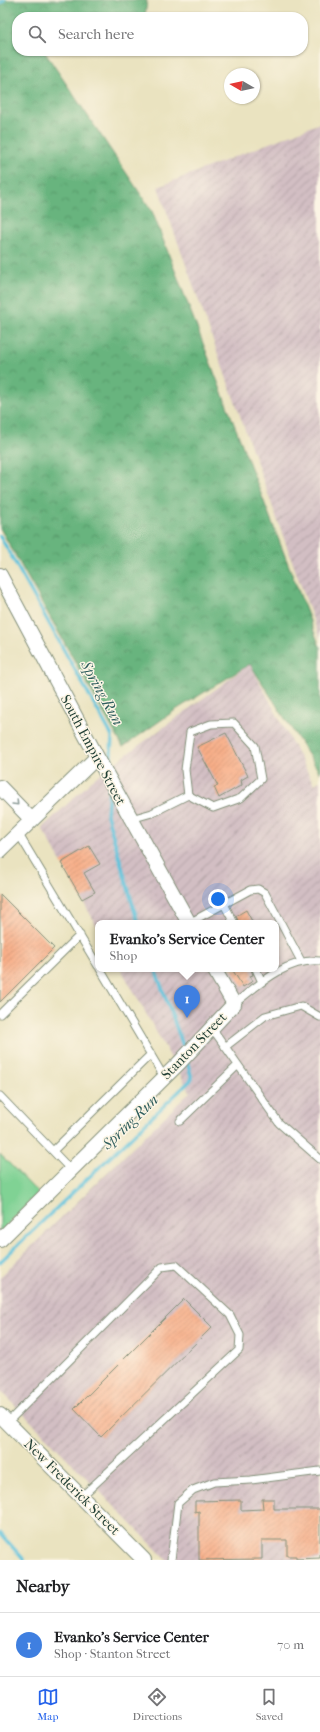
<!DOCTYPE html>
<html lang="en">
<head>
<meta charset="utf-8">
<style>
	body { margin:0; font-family:"IM FELL French Canon",serif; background:#f6f6f6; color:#202124 }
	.compass { position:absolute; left:224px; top:68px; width:36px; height:36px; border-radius:50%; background:#fff; box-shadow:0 1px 3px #0004; rotate:279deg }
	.you { position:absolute; left:218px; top:899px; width:14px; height:14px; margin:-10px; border:3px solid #fff; border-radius:50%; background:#1a73e8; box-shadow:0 0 0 6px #1a73e833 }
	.badge { display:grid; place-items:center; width:26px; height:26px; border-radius:50%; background:#2563eb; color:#fff; font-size:13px; font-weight:700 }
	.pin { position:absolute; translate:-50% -33px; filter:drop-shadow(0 1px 2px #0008) }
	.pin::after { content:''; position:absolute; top:21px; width:14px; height:12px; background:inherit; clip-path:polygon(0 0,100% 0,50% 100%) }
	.popup { position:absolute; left:95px; top:920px; width:184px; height:52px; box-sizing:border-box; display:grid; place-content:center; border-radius:8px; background:#fff; filter:drop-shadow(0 1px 3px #0005); font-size:13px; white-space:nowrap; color:#757577 }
	.popup b { font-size:15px; color:#202124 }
	.popup::after { content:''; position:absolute; left:50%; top:100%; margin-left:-8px; border:8px solid transparent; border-top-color:#fff }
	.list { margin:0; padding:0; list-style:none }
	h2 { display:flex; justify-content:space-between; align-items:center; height:52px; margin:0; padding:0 16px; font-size:17px }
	h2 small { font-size:13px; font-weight:400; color:#757577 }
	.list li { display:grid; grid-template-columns:26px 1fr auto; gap:12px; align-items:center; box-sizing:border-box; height:64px; padding:0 16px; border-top:1px solid #e0e0e0 }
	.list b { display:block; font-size:15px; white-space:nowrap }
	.list p { margin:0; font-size:13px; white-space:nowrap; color:#757577 }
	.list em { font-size:13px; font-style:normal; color:#757577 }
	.icon { flex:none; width:22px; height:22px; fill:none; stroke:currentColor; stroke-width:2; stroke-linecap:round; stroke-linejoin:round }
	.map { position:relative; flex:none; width:320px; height:1560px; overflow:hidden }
	.search { position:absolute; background:#fff; box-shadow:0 1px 3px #0004; left:12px; right:12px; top:12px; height:44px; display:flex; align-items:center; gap:10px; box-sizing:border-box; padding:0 14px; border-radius:16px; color:#757577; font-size:15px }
	.sheet { height:116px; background:#fff }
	nav { display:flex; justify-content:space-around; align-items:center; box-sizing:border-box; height:56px; border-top:1px solid #e0e0e0; background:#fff; font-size:11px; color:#757577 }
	nav a { display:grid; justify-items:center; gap:2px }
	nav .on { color:#2563eb }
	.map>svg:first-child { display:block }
	.industrial { fill:url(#industrial-furrows) }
	.green { fill:#80d294; stroke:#508864 }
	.forest { fill:url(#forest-crowns); stroke:#447859 }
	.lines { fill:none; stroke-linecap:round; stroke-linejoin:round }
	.stream { stroke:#5ec2dc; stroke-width:3.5 }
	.building { fill:url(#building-hatch) }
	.lane-casing { stroke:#84907a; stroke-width:9 }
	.street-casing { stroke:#84907a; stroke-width:16 }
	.lane { stroke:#fff; stroke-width:7 }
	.street { stroke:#fff; stroke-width:14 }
	.oneway { stroke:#8f9e9a }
	.labels { text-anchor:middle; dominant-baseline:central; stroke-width:3; stroke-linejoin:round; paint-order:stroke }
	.street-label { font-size:14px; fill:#1f3d34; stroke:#fcf5e5 }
	.water-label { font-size:15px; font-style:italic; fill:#2f5e5e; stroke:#fcf5e5 }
</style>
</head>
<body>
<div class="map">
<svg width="320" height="1560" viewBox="0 0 320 1560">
	<defs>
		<pattern id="industrial-furrows" width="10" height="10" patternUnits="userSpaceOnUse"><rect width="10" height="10" fill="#d2bec3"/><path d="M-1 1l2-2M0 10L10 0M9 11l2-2" fill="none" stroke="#aa9c9f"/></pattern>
		<pattern id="forest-crowns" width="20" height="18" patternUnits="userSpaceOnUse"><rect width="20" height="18" fill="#68b47e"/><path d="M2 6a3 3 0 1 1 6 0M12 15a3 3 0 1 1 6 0" fill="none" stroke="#559468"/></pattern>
		<pattern id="building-hatch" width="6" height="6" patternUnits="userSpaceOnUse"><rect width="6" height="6" fill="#f8ae88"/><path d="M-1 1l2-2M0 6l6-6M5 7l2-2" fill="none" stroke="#c88f70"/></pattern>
	</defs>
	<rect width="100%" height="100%" fill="#fcf5e5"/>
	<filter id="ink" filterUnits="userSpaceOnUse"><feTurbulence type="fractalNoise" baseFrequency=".025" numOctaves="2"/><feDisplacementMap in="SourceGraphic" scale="8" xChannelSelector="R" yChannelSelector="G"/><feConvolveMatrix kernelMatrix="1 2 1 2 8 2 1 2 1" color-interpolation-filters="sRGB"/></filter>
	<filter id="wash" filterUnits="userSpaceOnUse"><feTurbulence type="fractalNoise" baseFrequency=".012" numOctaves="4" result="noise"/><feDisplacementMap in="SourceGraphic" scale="16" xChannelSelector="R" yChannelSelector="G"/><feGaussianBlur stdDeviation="0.9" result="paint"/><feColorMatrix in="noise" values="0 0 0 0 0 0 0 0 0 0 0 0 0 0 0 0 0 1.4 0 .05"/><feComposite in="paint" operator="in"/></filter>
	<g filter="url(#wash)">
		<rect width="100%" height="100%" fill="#eae3c0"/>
		<path class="industrial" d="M320,123V639L158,187Z
			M250,664L314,784L320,781V1560H167L0,1390V1277L190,1092L121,969H276V923H98V928L42,828L97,776Z"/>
		<path class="green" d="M0,1154L38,1193L0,1232Z"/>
		<path class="forest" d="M0,0H147L145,17H26L19,14L21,17H17V51H44L152,211L320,647V773L250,664L174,711L123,747L0,528Z"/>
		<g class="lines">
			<path class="stream" d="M0,3L4,0
				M0,536L112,736L110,771
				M109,787L107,815L138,923
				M155,969L185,1051
				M0,1262L192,1079L187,1061
				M0,1533L24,1560"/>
		</g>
		<g id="blocks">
			<path class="building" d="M226,733L248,776L241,780L242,785L219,798L214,787L218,786L197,747Z
				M89,846L100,864L84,873L95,892L82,899L61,863Z
				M0,894L54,948L0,1002Z
				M246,910L253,923H239L236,916Z
				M232,969H251L253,975L250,976L253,981L243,987Z
				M184,1299L212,1327L101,1437L74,1409Z
				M262,1499H274V1509H320V1558L296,1559V1556H287V1540H262V1559L199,1560V1511L195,1512V1501L241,1500V1510L263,1509Z"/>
		</g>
	</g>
	<g filter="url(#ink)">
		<use href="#blocks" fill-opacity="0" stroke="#84907a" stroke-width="1"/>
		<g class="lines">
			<g class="lane-casing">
				<path id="lane" d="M131,819L152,813L188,795L185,770L190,732L211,724L234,723L255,746L261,779L241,798L213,808L188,795
					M18,833L98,966
					M224,904L234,923
					M189,923L250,890L258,889L265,893L301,961
					M100,969L164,1077
					M256,969L262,982
					M234,1004C258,985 287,958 320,961
					M0,1014L80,935
					M212,1028L279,1123L320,1159
					M225,1047L265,1016L301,1006L320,1017
					M0,1096L71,1170
					M180,1121L238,1065
					M53,1151L151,1054
					M8,1422L162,1267L176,1265L230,1315L240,1335L239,1350L81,1497
					M171,1560L178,1503L193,1490L214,1482L251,1480L320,1471"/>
			</g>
			<g class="street-casing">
				<path id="street" d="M0,575L97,757L189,923
					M0,787L31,819
					M0,851L97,757
					M0,1240L180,1062L234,1004L214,969
					M0,1415L144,1560"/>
			</g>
			<use href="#lane" class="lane"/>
			<use href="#street" class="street"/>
		</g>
		<defs><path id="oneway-chevron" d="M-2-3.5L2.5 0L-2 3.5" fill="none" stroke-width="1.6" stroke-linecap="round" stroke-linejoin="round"/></defs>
		<use class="oneway" href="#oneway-chevron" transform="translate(16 803) rotate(46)"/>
	</g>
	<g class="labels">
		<g class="street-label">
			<text transform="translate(93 750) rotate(62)">South Empire Street</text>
			<text transform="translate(194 1046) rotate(-46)">Stanton Street</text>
			<text transform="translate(72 1487) rotate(45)">New Frederick Street</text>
		</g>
		<g class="water-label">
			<text transform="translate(102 693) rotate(61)">Spring Run</text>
			<text transform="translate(130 1122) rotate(-44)">Spring Run</text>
		</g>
	</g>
</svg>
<svg class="compass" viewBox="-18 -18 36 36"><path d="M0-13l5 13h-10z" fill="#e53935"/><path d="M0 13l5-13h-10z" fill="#757577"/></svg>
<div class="you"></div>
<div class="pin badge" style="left:187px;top:1018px;background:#3f7fe0">1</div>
<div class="popup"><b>Evanko's Service Center</b>Shop</div>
<div class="search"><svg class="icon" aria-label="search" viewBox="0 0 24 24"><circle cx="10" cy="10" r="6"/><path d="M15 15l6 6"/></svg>Search here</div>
</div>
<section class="sheet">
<h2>Nearby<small></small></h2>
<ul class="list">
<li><span class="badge" style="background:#3f7fe0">1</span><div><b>Evanko's Service Center</b><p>Shop · Stanton Street</p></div><em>70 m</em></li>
</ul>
</section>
<nav>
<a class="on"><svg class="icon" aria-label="map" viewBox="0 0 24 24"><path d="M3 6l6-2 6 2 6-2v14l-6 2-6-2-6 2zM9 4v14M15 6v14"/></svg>Map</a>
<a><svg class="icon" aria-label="directions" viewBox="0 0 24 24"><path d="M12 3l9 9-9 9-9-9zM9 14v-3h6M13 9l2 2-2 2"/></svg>Directions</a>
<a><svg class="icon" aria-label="saved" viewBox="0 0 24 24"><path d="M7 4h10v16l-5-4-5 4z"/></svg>Saved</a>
</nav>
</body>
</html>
